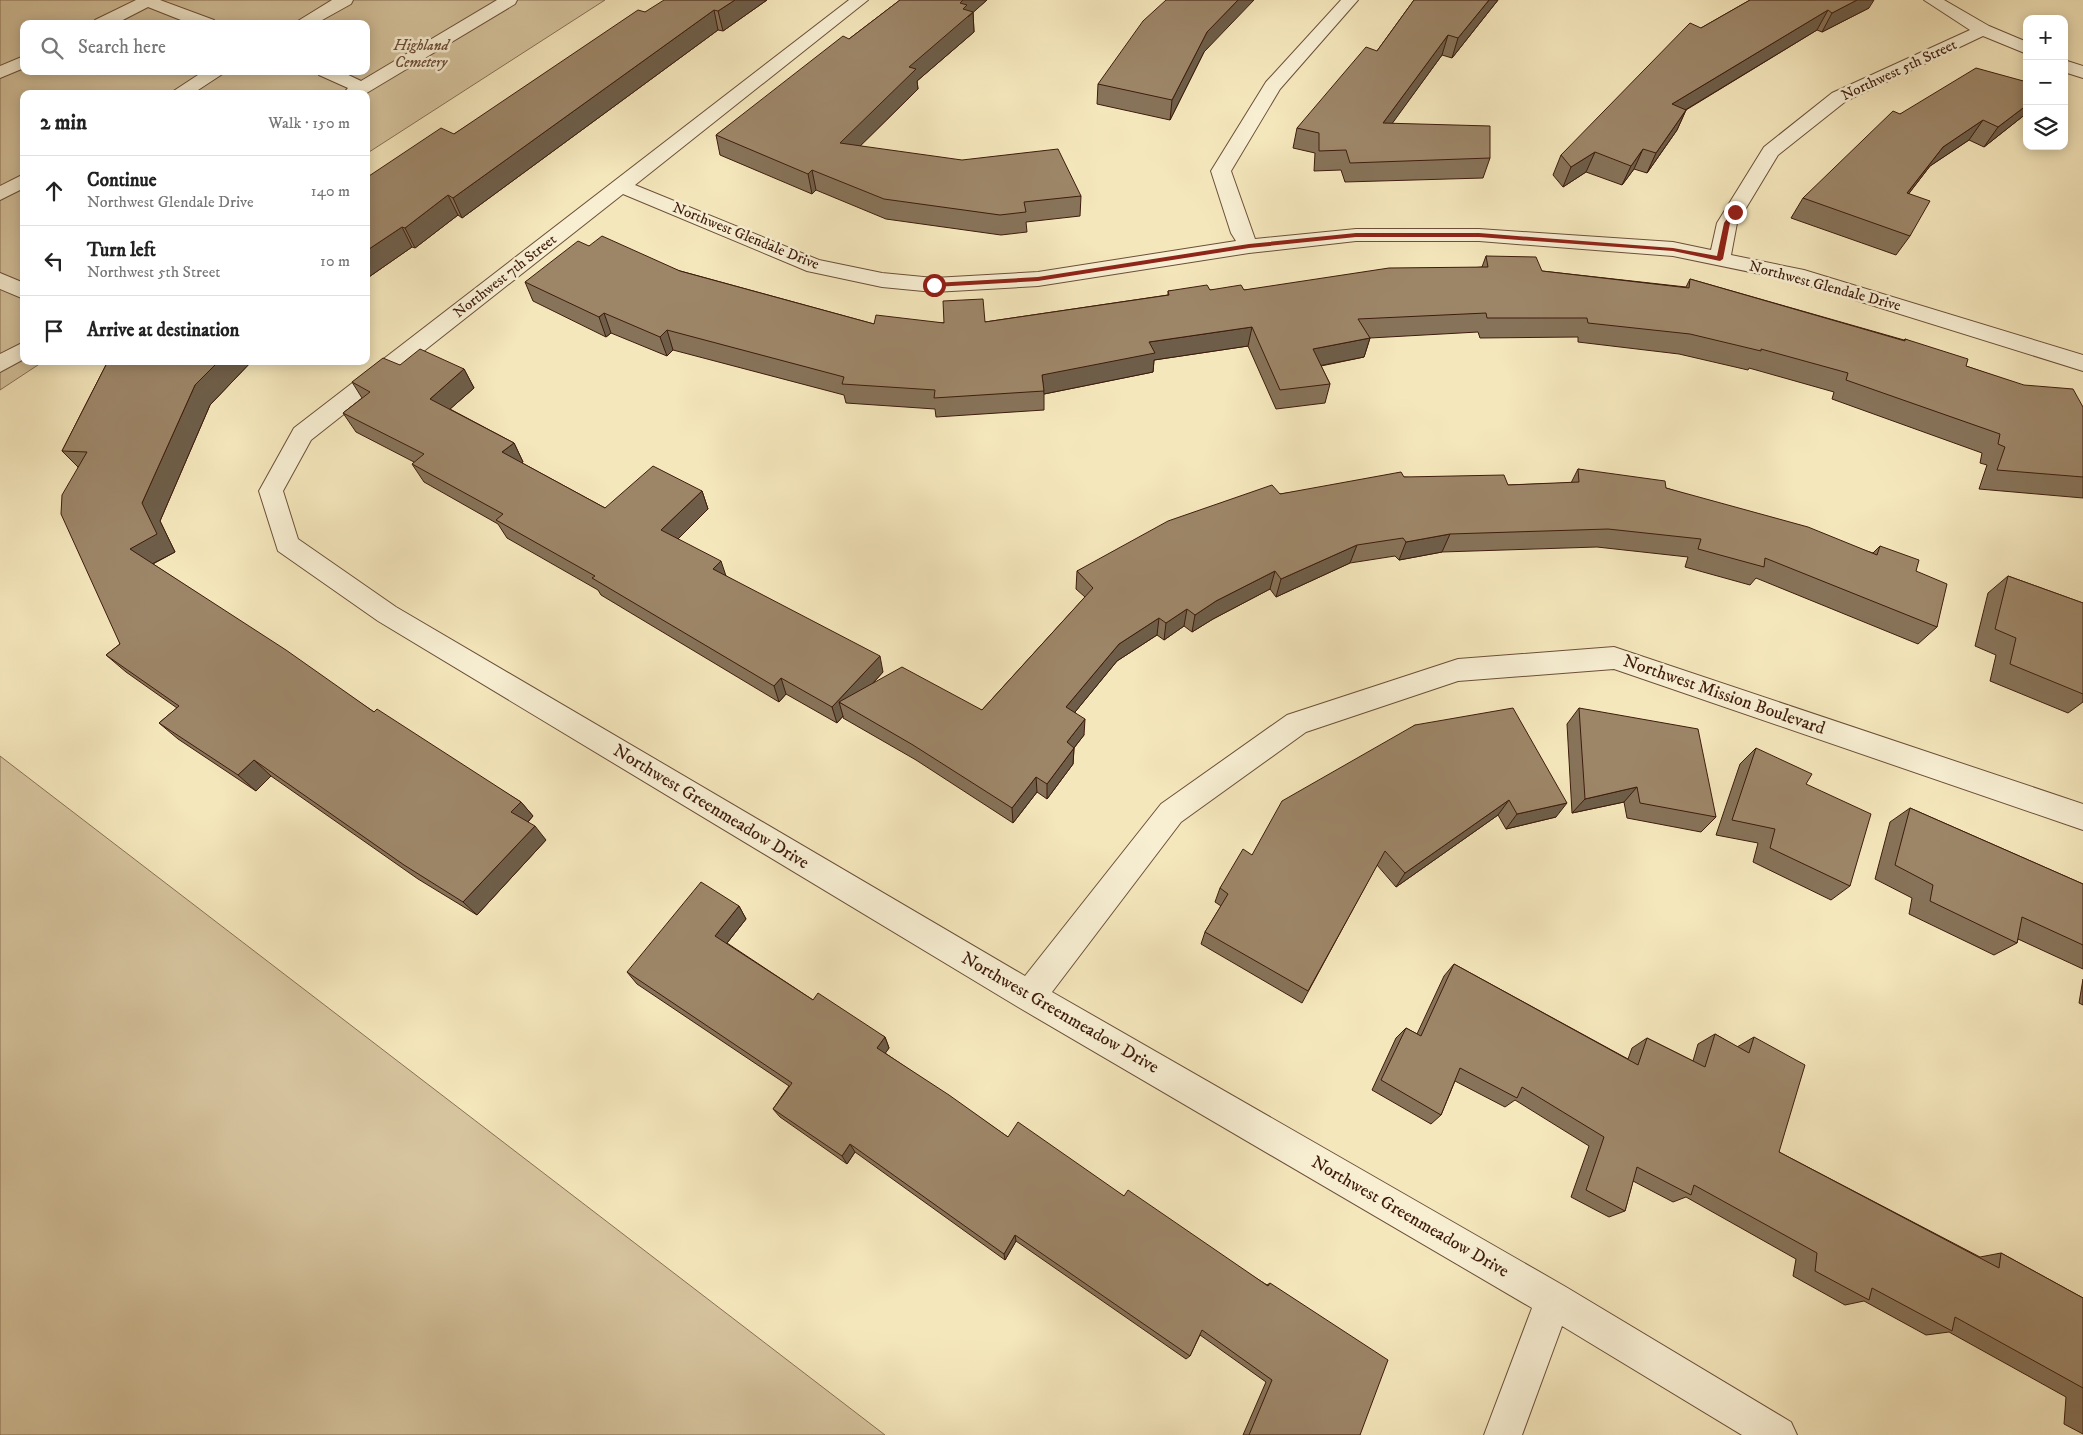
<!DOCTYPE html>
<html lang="en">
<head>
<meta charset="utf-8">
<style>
	body { margin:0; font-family:"IM FELL DW Pica",serif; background:#f6f6f6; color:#222 }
	.controls { position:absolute; right:15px; top:15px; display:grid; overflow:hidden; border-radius:10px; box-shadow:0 2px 12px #0003 }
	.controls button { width:45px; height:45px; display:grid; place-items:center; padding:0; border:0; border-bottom:1px solid #e0e0e0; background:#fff; color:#222; font:25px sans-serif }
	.stop { position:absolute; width:15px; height:15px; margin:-11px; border:4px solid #8f2418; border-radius:50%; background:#fff }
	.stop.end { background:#8f2418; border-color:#fff; box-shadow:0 1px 5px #0008 }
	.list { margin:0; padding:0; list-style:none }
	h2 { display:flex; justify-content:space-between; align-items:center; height:65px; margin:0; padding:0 20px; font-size:21px }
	h2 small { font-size:16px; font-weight:400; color:#767676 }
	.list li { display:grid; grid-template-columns:32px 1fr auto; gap:15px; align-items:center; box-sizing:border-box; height:70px; padding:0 20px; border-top:1px solid #e0e0e0 }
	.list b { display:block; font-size:19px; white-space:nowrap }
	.list p { margin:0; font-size:16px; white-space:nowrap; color:#767676 }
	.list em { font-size:16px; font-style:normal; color:#767676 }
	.icon { flex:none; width:28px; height:28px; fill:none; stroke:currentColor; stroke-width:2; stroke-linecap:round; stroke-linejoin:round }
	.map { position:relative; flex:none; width:2083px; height:1435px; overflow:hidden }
	.search { position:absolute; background:#fff; box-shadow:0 2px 12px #0003; left:20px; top:20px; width:350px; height:55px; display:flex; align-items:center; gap:12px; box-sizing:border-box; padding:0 18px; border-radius:10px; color:#767676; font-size:19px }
	.panel { position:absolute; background:#fff; box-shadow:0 2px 12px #0003; left:20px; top:90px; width:350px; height:275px; border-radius:10px }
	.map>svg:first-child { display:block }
	.green { fill:#d6c49e; stroke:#8a7055; fill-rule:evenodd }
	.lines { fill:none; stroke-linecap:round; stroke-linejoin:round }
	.service-casing { stroke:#6c4f38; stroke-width:2 }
	.minor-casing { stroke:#6c4f38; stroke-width:2 }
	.service { fill:#f8efd3; fill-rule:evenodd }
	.minor { fill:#f8efd3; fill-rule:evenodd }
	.wall { fill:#877359; stroke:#3e1c0c }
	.shaded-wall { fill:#6e5e49; stroke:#3e1c0c }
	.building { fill:#9d8668; stroke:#3e1c0c }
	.route { fill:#8f2418 }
	.labels { text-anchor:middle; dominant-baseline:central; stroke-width:5; stroke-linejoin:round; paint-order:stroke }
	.far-park-label { font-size:15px; font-style:italic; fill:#6c4e38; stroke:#f8efd3 }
	.far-street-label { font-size:15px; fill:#3e1c0c; stroke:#f8efd3 }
	.street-label { font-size:18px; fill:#3e1c0c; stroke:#f8efd3 }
</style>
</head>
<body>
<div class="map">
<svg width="2083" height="1435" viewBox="0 0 2083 1435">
	<rect width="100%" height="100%" fill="#f5e7bc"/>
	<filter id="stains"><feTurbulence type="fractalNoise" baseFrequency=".004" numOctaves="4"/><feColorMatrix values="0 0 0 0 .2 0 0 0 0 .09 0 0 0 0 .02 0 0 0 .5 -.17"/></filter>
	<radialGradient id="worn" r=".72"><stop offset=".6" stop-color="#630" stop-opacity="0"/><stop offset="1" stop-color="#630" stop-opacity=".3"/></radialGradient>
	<path class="green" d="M0,0H605L366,154V94H24V361H44L0,390ZM24,24H366V71H24Z
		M0,756L885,1435H0Z"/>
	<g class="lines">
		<g class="service-casing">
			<path id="service" d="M136,0H160L214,20L217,24H191L148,7L115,24H92L95,20Z
				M332,0H353L351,4L315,24H293Z
				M497,0H517L515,4L365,94H343L348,88L319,75L316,71H340L361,81Z
				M24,56V68L0,78V66Z
				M204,71H227L192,94H169Z
				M24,174V188L0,200V186Z
				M0,273L24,283V299L0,289Z
				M24,342V359L0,372V354Z"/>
		</g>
		<g class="minor-casing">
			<path id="minor" d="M849,0H868L635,185L819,260L882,273L934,278L1038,272L1236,241L1231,233L1211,171L1266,82L1341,0H1358L1280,89L1231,171L1255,239L1356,229H1479L1673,242L1711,250L1717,223L1764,147L1832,93L1970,30L1924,0H1944L1989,26L2027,42V54L1983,36L1846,101L1778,155L1737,223L1731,255L1804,270L2083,355V371L1794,281L1673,256L1479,241H1356L1249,253L1038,286L934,292L882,287L807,271L623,194L311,440L283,491L298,539L396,607L1025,976L1161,804L1287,715L1458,659L1614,647L2083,804V830L1614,669L1458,681L1306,732L1181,822L1052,992L1566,1287L1791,1422L1797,1435H1742L1562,1326L1522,1435H1484L1532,1308L1018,1007L378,621L278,551L259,491L294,428Z
				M2064,60L2083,66V78L2064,72Z"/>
		</g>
		<use href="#service" class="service"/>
		<use href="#minor" class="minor"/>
	</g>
	<path class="wall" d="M767,0L723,31L718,30L462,218L458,215L415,248L412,247L366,279L454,134L645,12Z
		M900,0H987L973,12L974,32L917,81L918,89L860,146L1081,196L1080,216L1026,222L1027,232L1001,235L886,219L816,190L812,194L720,155L716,135L849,39Z
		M1414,0H1498L1452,58L1442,55L1392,123L1490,158L1483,178L1345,182L1341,170L1314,171L1315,153L1293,148L1297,128L1377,51Z
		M1750,0L1869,8L1822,32L1817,30L1686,110L1677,130L1647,173L1634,169L1622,185L1586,172L1563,187L1553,175L1561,155L1701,28Z
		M1204,52L1170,120L1097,104L1098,84Z
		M2027,82V113L1984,147L1969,140L1930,166L1909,193L1910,236L1896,255L1791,218L1803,198L1900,114Z
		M589,246L874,324L985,322L1168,295V291L1210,290H1244L1482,267L1486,256L1542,271L1686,287L1690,279L1904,340L1905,339L1966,366L2083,407V498L1979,489L1987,465L1980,463L1982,453L1832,399L1834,392L1749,368L1748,370L1679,354L1578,342V337L1480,338L1478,332L1370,338L1364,357L1321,366L1330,384L1325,403L1276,409L1248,346L1154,360L1153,372L1044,394V410L936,417L935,409L846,403L844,395L673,350L667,356L611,333L606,337L533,301L525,282Z
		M108,361H252L210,405L160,521L175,552L153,564L374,712L521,802L533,816L528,822L546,840L477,915L418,879L271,776L256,791L178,739L159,723L177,708L126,672L106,655L120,644L78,467L62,451Z
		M400,365L464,369L474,388L450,409L514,443L523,462L522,463L605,508L702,491L708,509L678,539L726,576L883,672L873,683L982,710L1085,597L1076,589L1077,571L1280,494L1404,477L1508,485L1571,483L1578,469L1666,488L1873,553L1880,546L1916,571L1937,627L1918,644L1756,578L1750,585L1685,567L1688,557L1597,547L1442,552L1399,560L1395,556L1350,563L1276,597L1270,589L1213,619L1192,632L1184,626L1164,640L1157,635L1117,661L1075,712L1084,735L1074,748L1073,764L1047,799L1037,792L1013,823L916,760L843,718V716L837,723L786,694L779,702L601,595L598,590L507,538L498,524L424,482L412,464L414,462L356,432L343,413L362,398L352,382Z
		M2008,576L2083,603V702L2068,713L1990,681L1996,655L1975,646L1988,593Z
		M1579,708L1716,817L1701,832L1627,818L1624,802L1572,813L1567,724Z
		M1415,725L1556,817L1506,829L1498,815L1396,887L1377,865L1302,1003L1201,944L1205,932L1221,906L1215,902L1220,888L1252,855Z
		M1756,748L1850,886L1831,900L1753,862L1758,843L1716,835L1740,764Z
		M1910,808L2083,884V969L2018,939L2017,943L1994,955L1909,914L1912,898L1875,879L1890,822Z
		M739,906L746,919L727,943L813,1000L885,1037L889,1048L885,1053L1008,1137L1124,1196L1267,1285L1270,1283L1360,1435H1243L1266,1382L1200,1335L1190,1356L1186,1359L1016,1241L1005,1260L855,1152L847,1164L780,1117L773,1109L789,1086L637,984L627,972Z
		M1454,964L1628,1059L1632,1048L1647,1038L1693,1061L1698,1044L1715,1034L1737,1047L1754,1037L1779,1152L1980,1257L2001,1253L2083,1298V1434L2064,1424L2066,1397L1949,1332L1926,1335L1864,1301L1845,1305L1793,1276L1796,1259L1686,1197L1673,1202L1633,1181L1625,1211L1609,1217L1571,1197L1589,1146L1515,1100L1505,1107L1455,1081L1441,1115L1431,1124L1372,1090L1396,1038L1406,1028L1417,1034L1444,976Z
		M2083,979V1005L2079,1003Z"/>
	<path class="shaded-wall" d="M735,0H767L723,31L718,11Z
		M963,0H987L968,17L973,12L974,32L917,81L918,89L843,163L840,143L909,67L960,3Z
		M1238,0H1254L1204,52L1170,120L1172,100L1207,32Z
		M1489,0H1498L1452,58L1458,38Z
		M1857,0H1874L1869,8L1822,32L1832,13Z
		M714,10L718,30L462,218L453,198Z
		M1828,10L1817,30L1662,124L1672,104Z
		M1448,35L1442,55L1378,143L1383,123Z
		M2027,105V113L1984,147L1998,127Z
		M1686,110L1677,130L1647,173L1656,153Z
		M1983,120L1969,140L1930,166L1894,213L1907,193L1943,147Z
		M1643,149L1634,169L1622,185L1631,166Z
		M1595,152L1586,172L1563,187L1571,167Z
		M812,170L816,190L812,194L808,174Z
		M448,195L458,215L415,248L405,228Z
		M402,227L412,247L366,279V251Z
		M604,313L611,333L606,337L599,317Z
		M1252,327L1248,346L1154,360L1153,372L1044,394L1042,375L1149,342Z
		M667,330L673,350L667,356L660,337Z
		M1370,338L1364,357L1308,368L1313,349Z
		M219,361H252L210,405L160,521L175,552L148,566L130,549L142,503L195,385Z
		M464,369L474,388L441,417L430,399Z
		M514,443L523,462L512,471L502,452Z
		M702,491L708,509L669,548L661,530Z
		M1450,534L1442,552L1399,560L1406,542Z
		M1357,545L1350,563L1276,597L1281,579Z
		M721,561L727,579L713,569Z
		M1275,571L1270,589L1213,619L1192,632L1195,615L1216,601Z
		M1187,609L1184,626L1164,640L1166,623Z
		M1159,618L1157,635L1117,661L1066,723V707L1119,644Z
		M880,656L883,672L850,708L839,702L843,716L837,723L832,707Z
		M781,678L786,694L779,702L774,686Z
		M1085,719L1084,735L1066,758L1067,742Z
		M1074,748L1073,764L1047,799V784Z
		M254,760L271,776L256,791L238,775Z
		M1036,777L1037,792L1013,823L1012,808Z
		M1637,787L1624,802L1572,813L1585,799Z
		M1509,800L1498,815L1396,887L1405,873Z
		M521,802L533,816L523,827L511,812Z
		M1567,803L1556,817L1506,829L1517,814Z
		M535,826L546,840L477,915L463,902Z
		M739,906L746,919L723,948L715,936Z
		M885,1037L889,1048L882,1058L877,1048Z
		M850,1144L855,1152L847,1164L842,1156Z
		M1015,1235L1016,1241L1005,1260L1004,1254Z"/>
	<path class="building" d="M664,0H735L718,11L714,10L453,198L448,195L405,228L402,227L366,251V178L441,128L454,134L638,10L645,12Z
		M900,0H963L960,3L967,5L963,9L973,12L909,67L916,69L840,143L962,160L1058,149L1081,196L1024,202L1026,212L1000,215L884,199L812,170L808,174L716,135L843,36L849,39Z
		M1166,0H1238L1207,32L1172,100L1098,84L1143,21Z
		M1414,0H1489L1458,38L1448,35L1383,123L1490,126V158L1350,163L1346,150L1319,151V133L1297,128L1366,47L1377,51Z
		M1750,0H1857L1832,13L1828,10L1672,104L1686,110L1656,153L1643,149L1631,166L1595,152L1571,167L1561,155L1690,23L1701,28Z
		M1976,68L2027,82V105L1998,127L1983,120L1943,147L1907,193L1930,201L1910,236L1803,198L1893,111L1900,114Z
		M602,236L680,271L874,324L876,315L944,323L943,301L983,299L985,322L1169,295L1168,291L1207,285L1210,290L1241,285L1244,290L1389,268L1488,267L1486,256L1536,257L1542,271L1689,288L1690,279L1905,341V339L1968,359L1966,366L2024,385L2073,389L2083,407V477L1997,470L2005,447L1998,444L2000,434L1846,380L1848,373L1761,349V351L1690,334L1588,323L1587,318H1487L1486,313L1358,319L1370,338L1313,349L1330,384L1280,390L1252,327L1149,342L1155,353L1042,375L1044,391L934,398L935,390L842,384L844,377L667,330L660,337L604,313L599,317L525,282L578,241L589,246Z
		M420,349L464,369L430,399L514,443L502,452L605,508L653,466L702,491L661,530L721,561L713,569L880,656L832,707L781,678L774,686L592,578L595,576L496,520L503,514L412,464L424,454L343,413L370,392L352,382L383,358L400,365Z
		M108,361H219L195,385L142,503L157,534L130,549L286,650L374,712L377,709L521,802L511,812L535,826L463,902L404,865L254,760L238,775L159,723L179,706L106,655L120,644L61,514L62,495L87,452L62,451Z
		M1578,469L1665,481L1666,488L1808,527L1877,555L1880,546L1919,560L1916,571L1947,584L1937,627L1765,558L1764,567L1698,549L1701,539L1608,529L1450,534L1406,542L1403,538L1357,545L1281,579L1275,571L1216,601L1195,615L1187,609L1166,623L1159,618L1119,644L1066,707L1085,719L1067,742L1074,748L1047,784L1036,777L1012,808L913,745L839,702L902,667L982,710L1093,588L1077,571L1168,521L1272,485L1280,494L1401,472L1404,477L1504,475L1508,485L1579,482Z
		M2008,576L2083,603V694L2010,664L2016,638L1995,629Z
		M1513,708L1567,803L1517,814L1509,800L1405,873L1385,851L1308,991L1205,932L1228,894L1220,888L1243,849L1252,855L1282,801L1415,725Z
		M1579,708L1698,729L1716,817L1640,803L1637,787L1585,799Z
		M1756,748L1812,774L1806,784L1871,814L1850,886L1770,848L1775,829L1732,820Z
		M1910,808L2083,884V945L2022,917L2017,943L1930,901L1933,885L1895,865Z
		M701,882L739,906L715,936L813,1000L818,993L885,1037L877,1048L949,1095L1008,1137L1018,1122L1124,1196L1128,1190L1268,1286L1270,1283L1388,1360L1360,1435H1249L1272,1380L1202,1330L1190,1356L1015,1235L1004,1254L850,1144L842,1156L773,1109L792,1083L627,972Z
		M1454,964L1638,1065L1647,1038L1705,1067L1715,1034L1749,1053L1754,1037L1805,1065L1779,1152L1999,1268L2001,1253L2083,1298V1388L1955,1317L1952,1331L1872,1288L1869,1300L1815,1271L1817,1253L1694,1185L1691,1195L1637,1167L1625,1211L1586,1190L1604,1137L1522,1087L1517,1098L1460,1068L1441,1115L1381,1080L1406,1028L1421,1036Z"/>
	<path class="route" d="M1733,210L1738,212L1730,223L1723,259L1720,261L1673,251L1479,237H1356L1249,248L1038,281L934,287L931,285L934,283L1038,277L1249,244L1356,233H1479L1673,248L1717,256L1724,223Z"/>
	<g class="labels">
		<g class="far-park-label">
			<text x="421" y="45">Highland<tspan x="421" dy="17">Cemetery</tspan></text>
		</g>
		<g class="far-street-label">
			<text transform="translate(1899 70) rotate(-25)">Northwest 5th Street</text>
			<text transform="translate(746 236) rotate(22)">Northwest Glendale Drive</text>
			<text transform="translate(505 276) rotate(-38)">Northwest 7th Street</text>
			<text transform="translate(1825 286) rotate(15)">Northwest Glendale Drive</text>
		</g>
		<g class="street-label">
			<text transform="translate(1724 695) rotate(19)">Northwest Mission Boulevard</text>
			<text transform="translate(711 807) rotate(31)">Northwest Greenmeadow Drive</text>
			<text transform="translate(1060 1013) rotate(30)">Northwest Greenmeadow Drive</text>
			<text transform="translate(1410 1217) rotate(30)">Northwest Greenmeadow Drive</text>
		</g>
	</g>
	<rect width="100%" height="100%" filter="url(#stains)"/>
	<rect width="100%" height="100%" fill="url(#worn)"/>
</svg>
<div class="controls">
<button>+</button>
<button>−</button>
<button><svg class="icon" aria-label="layers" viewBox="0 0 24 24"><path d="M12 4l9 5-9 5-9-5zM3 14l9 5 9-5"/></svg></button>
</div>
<div class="stop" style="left:934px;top:285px"></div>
<div class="stop end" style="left:1735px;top:212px"></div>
<div class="search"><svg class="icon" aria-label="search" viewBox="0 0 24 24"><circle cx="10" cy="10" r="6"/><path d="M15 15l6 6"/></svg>Search here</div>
<section class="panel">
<h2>2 min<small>Walk · 150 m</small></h2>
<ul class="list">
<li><svg class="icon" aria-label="ahead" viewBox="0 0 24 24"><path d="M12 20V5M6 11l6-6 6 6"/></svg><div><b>Continue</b><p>Northwest Glendale Drive</p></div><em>140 m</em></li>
<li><svg class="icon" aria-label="left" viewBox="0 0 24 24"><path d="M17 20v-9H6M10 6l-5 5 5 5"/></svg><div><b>Turn left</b><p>Northwest 5th Street</p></div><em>10 m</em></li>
<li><svg class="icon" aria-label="arrive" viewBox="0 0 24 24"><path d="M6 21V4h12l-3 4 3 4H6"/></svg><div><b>Arrive at destination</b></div></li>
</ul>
</section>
</div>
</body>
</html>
